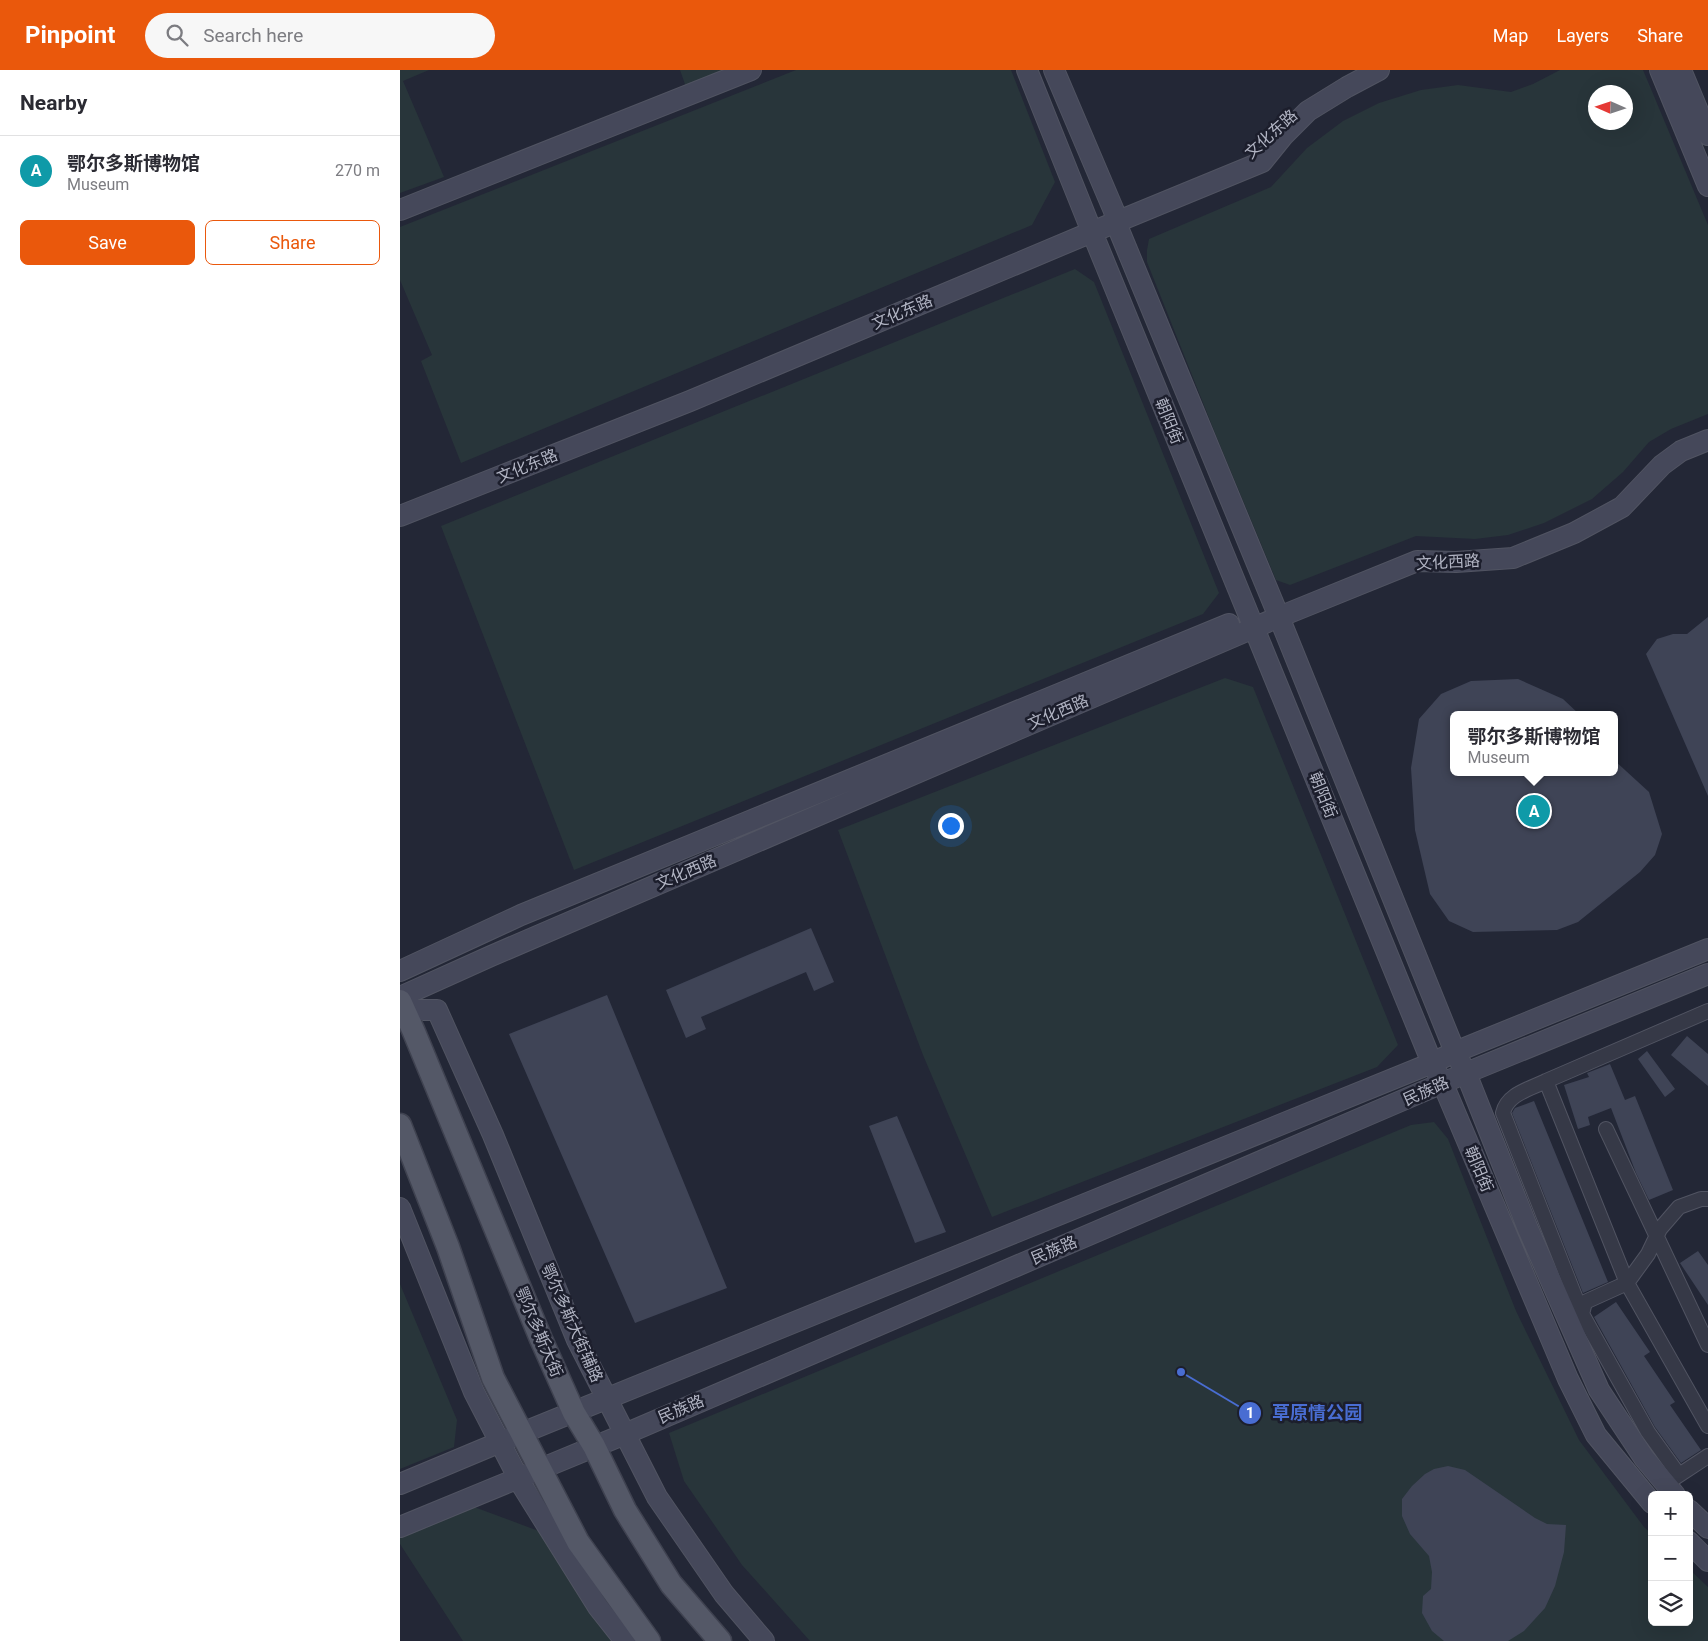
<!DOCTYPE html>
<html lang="en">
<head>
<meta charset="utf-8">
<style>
	body { margin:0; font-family:Roboto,"Noto Sans SC",sans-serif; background:#f7f7f7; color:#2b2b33 }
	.controls { position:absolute; right:15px; bottom:15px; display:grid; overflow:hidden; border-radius:8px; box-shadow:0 5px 20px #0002 }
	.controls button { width:45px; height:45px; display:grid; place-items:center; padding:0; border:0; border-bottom:1px solid #e1e1e2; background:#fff; color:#2b2b33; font:25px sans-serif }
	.compass { position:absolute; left:1188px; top:15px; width:45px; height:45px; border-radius:50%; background:#fff; box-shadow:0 5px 20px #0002; rotate:273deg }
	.you { position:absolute; left:550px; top:755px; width:18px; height:18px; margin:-12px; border:4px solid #fff; border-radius:50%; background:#1a73e8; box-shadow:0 0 0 8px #1a73e833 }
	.badge { display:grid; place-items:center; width:32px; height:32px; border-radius:50%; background:#ea580c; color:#fff; font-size:16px; font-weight:700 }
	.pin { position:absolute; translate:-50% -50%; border:2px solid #fff; box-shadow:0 1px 5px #0006 }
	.popup { position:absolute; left:1050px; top:641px; width:168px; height:65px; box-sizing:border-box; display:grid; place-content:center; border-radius:8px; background:#fff; filter:drop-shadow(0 1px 4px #0005); font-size:16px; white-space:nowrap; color:#7c7c81 }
	.popup b { font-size:19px; color:#2b2b33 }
	.popup::after { content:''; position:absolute; left:50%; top:100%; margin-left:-10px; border:10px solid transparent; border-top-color:#fff }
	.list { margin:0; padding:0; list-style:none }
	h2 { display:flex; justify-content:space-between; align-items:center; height:65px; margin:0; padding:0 20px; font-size:21px }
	h2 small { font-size:16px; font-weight:400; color:#7c7c81 }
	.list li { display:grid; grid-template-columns:32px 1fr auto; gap:15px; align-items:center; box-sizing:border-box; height:70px; padding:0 20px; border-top:1px solid #e1e1e2 }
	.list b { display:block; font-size:19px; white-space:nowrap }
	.list p { margin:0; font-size:16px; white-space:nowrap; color:#7c7c81 }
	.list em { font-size:16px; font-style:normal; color:#7c7c81 }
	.actions { display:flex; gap:10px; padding:15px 20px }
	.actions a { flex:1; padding:11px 0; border:1px solid #ea580c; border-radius:8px; text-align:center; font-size:18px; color:#ea580c }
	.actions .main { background:#ea580c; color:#fff }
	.icon { flex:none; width:28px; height:28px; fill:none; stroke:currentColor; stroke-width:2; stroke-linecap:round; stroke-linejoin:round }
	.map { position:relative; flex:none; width:1308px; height:1571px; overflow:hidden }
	header { display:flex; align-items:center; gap:30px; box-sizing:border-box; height:70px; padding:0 25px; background:#ea580c; color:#fff }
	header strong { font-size:24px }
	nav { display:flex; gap:28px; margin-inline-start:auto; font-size:18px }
	.search { width:350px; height:45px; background:#f7f7f7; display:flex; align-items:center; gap:12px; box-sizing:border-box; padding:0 18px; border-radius:28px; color:#7c7c81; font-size:19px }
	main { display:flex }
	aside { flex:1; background:#fff }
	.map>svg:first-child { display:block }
	.green { fill:#28353a; fill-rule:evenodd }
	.building { fill:#3f4456 }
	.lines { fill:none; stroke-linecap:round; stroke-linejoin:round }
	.street-casing { stroke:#515462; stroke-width:16 }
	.secondary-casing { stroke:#515462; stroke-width:22 }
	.primary-casing { stroke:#3f4250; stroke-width:25 }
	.street { stroke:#363947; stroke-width:14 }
	.secondary { stroke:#45485a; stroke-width:20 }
	.primary { stroke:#545867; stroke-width:22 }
	.labels { text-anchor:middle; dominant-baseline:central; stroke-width:5; stroke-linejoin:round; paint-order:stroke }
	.street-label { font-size:16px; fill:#b1b4c3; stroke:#1c1e2c }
	.leader { fill:none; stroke:#496dd2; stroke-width:2 }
	.callout-dot { fill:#496dd2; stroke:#1c1e2c; stroke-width:2 }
	.mark-label { font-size:15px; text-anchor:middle; font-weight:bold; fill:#fff }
	.callout-label { font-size:18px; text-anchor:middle; font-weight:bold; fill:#496dd2; stroke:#1c1e2c; stroke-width:5; stroke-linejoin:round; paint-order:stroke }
</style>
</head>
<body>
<header>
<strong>Pinpoint</strong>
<div class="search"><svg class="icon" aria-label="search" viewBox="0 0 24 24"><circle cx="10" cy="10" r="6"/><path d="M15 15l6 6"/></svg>Search here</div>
<nav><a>Map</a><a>Layers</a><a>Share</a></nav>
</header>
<main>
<aside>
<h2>Nearby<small></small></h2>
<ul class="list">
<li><span class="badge" style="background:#0f9aa8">A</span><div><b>鄂尔多斯博物馆</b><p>Museum</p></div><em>270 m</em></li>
</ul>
<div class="actions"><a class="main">Save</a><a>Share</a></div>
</aside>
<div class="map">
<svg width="1308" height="1571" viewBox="0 0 1308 1571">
	<rect width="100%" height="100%" fill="#232736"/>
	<path class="green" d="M0,0H29L3,11L44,107L0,123Z
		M280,0H325L286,17Z
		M396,0H611L655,112L632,155L61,393L21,291L32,285L0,210V157Z
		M1160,0H1243L1308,155V344L1271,359L1249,372L1223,402L1192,429L1144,453L1108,465L1075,469L1016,466L890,515L876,510L817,368L747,192V180L749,169L871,117L907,78L943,51L979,33L1021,20L1058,15L1111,22L1133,14ZM1196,22H1226V52H1196Z
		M675,199L694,212L819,523L803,544L174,800L41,456Z
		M825,608L853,617L998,975L977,997L592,1147L523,985L438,760Z
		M1034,1052L1048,1069L1116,1241L1179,1370L1244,1457L1252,1464V1552H1289V1499L1308,1517V1571H410L342,1495L284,1411L269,1363L1011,1055Z
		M0,1214L57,1350L54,1377L0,1399Z
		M66,1434L144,1463L215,1571H63L0,1474V1464Z"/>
	<path class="building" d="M1308,547V726L1246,584L1257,569L1273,564H1287Z
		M1118,609L1163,629L1180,645H1054V702H1214V690L1249,722L1262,764L1255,785L1240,802L1178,852L1157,860L1073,862L1049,851L1030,824L1015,760L1011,698L1019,649L1041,624L1071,611Z
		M411,858L434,912L414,921L406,902L301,947L306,959L286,968L266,920Z
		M207,925L327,1218L235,1253L109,964Z
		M1287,966L1308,984V1016L1271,985Z
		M1247,981L1275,1019L1265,1027L1238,989Z
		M1210,994L1225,1030L1235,1026L1273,1120L1249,1130L1236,1103L1211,1038L1188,1047L1190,1055L1178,1059L1164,1015L1189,1007L1187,1003Z
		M1134,1031L1208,1212L1183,1223L1112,1043L1115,1038Z
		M497,1046L546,1162L515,1173L469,1056Z
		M1298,1181L1308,1195V1235L1280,1193Z
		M1216,1232L1250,1282L1244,1286L1275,1332L1270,1335L1301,1380L1281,1393L1255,1357L1194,1247Z
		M1048,1396L1065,1400L1135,1448L1147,1454L1166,1455L1164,1482L1155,1516L1145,1538L1124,1561L1108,1571H1044L1032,1561L1022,1543L1023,1526L1031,1519L1032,1502L1029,1486L1010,1464L1002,1446V1429L1012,1416L1025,1404L1034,1399Z"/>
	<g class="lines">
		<g class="street-casing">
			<path id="street" d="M1146,1011L1308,941
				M1206,1059L1308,1275
				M1227,1213L1248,1184L1260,1159L1279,1137L1301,1129H1308
				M1182,1244L1103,1043C1107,1024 1130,1019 1146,1011L1227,1213
				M1279,1405L1248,1362L1182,1244L1185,1232L1227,1213L1308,1356
				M1273,1409L1308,1386"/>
		</g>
		<g class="secondary-casing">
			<path id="secondary" d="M627,0L692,162L1032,993L1043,1014L1168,1309L1196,1365L1252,1433
				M654,0L714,141L716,153L879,547L1055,982L1066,1003L1128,1159L1199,1320L1244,1388L1275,1425
				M1260,0L1308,116
				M1281,0L1308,65
				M0,140L351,0
				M0,446L290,331L692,162L862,92L883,66L908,41L947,17L979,0
				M0,901L121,845L829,554
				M0,927L91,886L879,547L1017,491L1056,492L1113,488L1174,463L1222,437L1262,395L1281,381L1308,370
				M5,940H37L93,1065L177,1270L257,1427L324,1524L364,1571
				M0,1138L74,1322L123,1417L198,1537L225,1571
				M0,1414L122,1363L1032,993L1055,982L1308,879
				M1289,1440L1308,1458
				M0,1457L225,1364L1066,1003L1308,904
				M1289,1472L1308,1491"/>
		</g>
		<g class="primary-casing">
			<path id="primary" d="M0,931L14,962L141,1269L174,1343L194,1376L225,1440L271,1514L320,1571
				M0,1055L48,1177L93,1308L178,1472L249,1571"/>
		</g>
		<use href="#street" class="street"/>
		<use href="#secondary" class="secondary"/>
		<use href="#primary" class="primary"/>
	</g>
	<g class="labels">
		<g class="street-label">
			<text transform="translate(871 64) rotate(-42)">文化东路</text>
			<text transform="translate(502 242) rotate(-23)">文化东路</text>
			<text transform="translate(769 351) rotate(68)">朝阳街</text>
			<text transform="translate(127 396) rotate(-22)">文化东路</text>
			<text transform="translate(1048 492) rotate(-3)">文化西路</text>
			<text transform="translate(658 642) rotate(-23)">文化西路</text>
			<text transform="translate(923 725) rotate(68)">朝阳街</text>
			<text transform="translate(286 802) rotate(-23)">文化西路</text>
			<text transform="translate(1026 1021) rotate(-24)">民族路</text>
			<text transform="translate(1079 1099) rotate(67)">朝阳街</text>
			<text transform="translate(654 1180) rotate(-23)">民族路</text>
			<text transform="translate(172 1253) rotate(66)">鄂尔多斯大街辅路</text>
			<text transform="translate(139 1262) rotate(67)">鄂尔多斯大街</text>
			<text transform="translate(281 1339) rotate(-23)">民族路</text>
		</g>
	</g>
	<path class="leader" d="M781 1302L850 1343"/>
	<g class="callout-dot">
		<circle cx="781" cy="1302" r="5"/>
		<circle cx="850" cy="1343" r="12"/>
	</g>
	<g class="mark-label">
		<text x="850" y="1348">1</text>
	</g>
	<g class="callout-label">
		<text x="917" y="1349">草原情公园</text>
	</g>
</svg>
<div class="controls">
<button>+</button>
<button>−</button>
<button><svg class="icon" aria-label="layers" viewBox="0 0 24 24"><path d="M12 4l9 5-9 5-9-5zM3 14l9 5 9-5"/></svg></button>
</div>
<svg class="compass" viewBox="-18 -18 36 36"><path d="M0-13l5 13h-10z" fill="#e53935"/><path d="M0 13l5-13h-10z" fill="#7c7c81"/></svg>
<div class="you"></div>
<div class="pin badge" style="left:1134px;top:741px;background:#0f9aa8">A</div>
<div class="popup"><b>鄂尔多斯博物馆</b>Museum</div>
</div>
</main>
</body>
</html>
